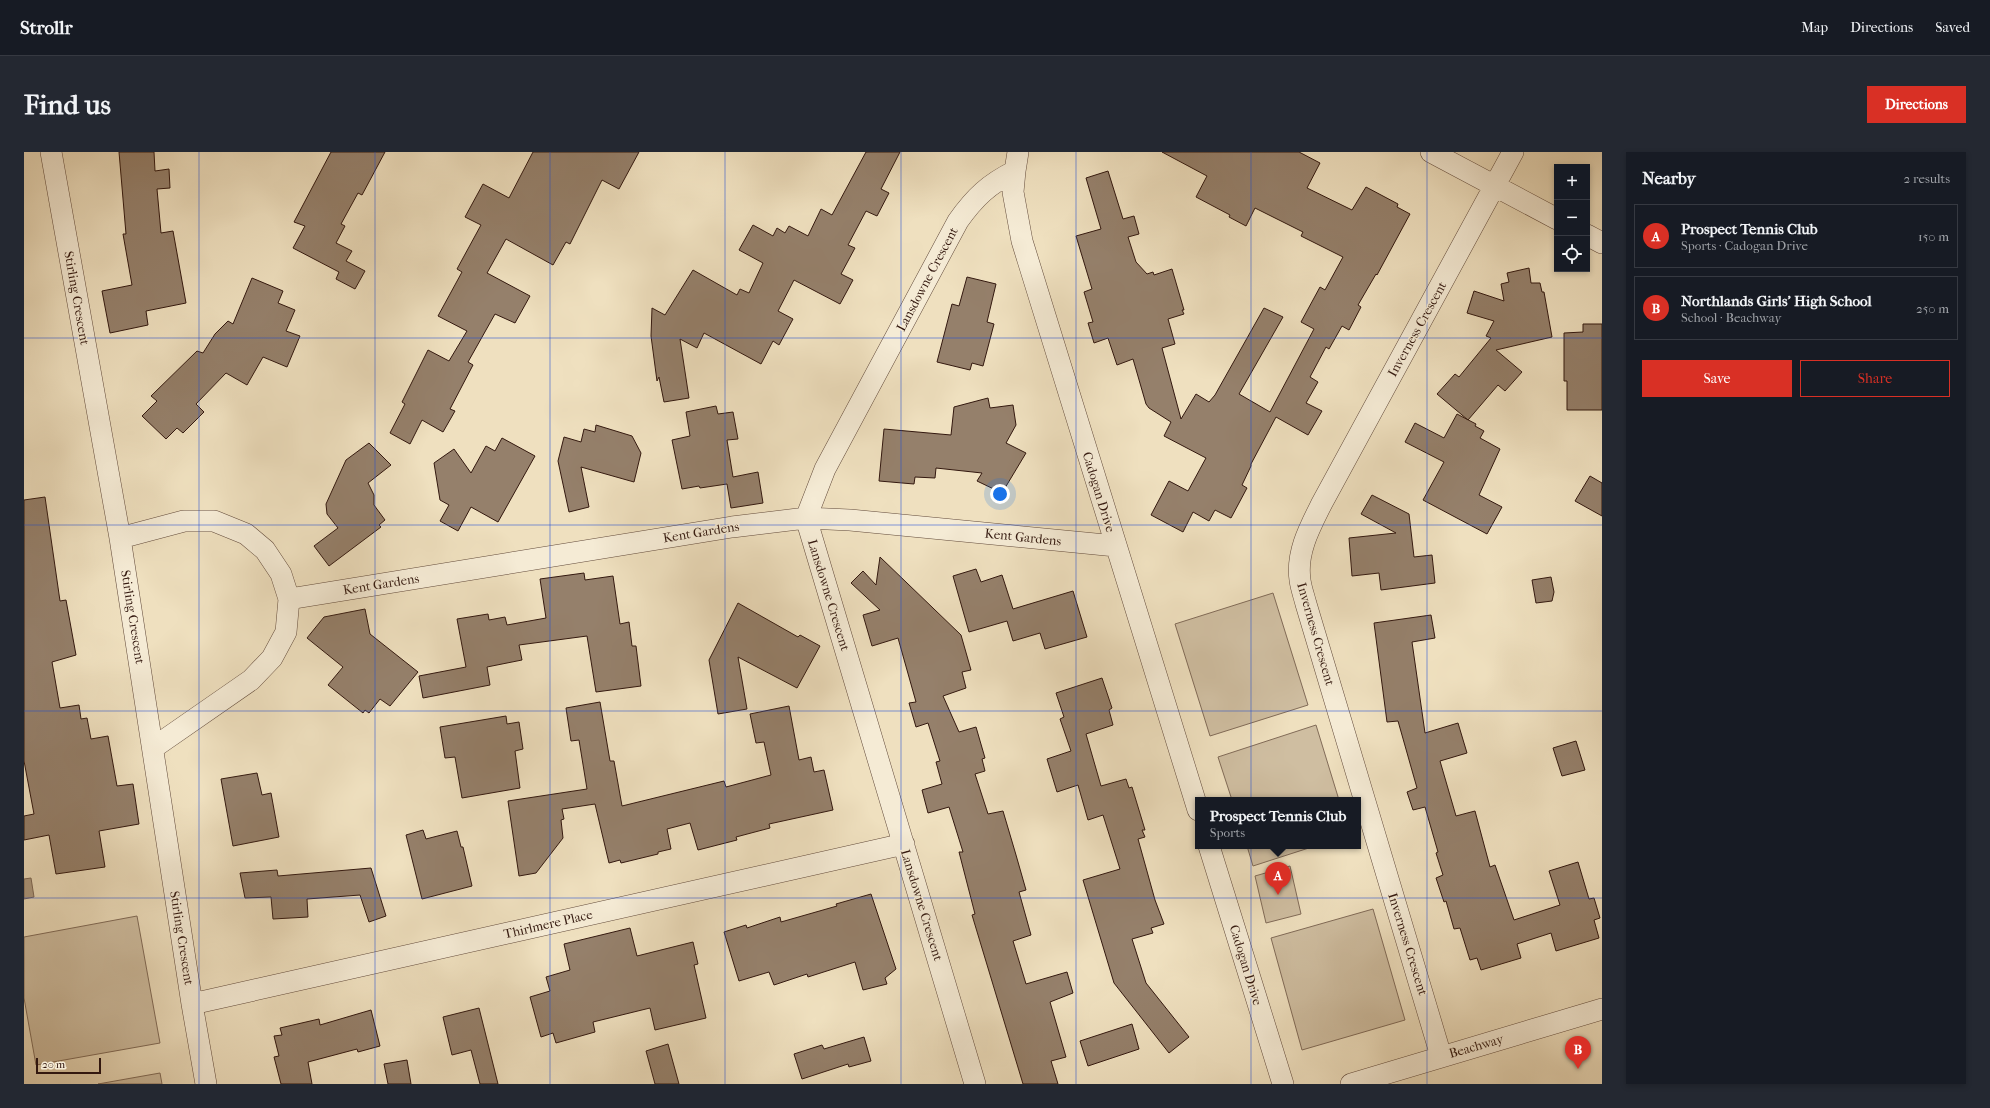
<!DOCTYPE html>
<html lang="en">
<head>
<meta charset="utf-8">
<style>
	body { margin:0; font-family:"IM FELL French Canon",serif; background:#242831; color:#f1f3f6 }
	.controls { position:absolute; right:12px; top:12px; display:grid; overflow:hidden; border-radius:0px; box-shadow:0 2px 6px #0003 }
	.controls button { width:36px; height:36px; display:grid; place-items:center; padding:0; border:0; border-bottom:1px solid #363941; background:#171b24; color:#f1f3f6; font:20px sans-serif }
	.scale { position:absolute; left:12px; bottom:10px; width:65px; box-sizing:border-box; padding-left:4px; border:2px solid #33180f; border-top:0; font-size:11px; line-height:14px; white-space:nowrap; color:#33180f; -webkit-text-stroke:3px #f5ebd5; paint-order:stroke }
	.you { position:absolute; left:976px; top:342px; width:14px; height:14px; margin:-10px; border:3px solid #fff; border-radius:50%; background:#1a73e8; box-shadow:0 0 0 6px #1a73e833 }
	.badge { display:grid; place-items:center; width:26px; height:26px; border-radius:50%; background:#d93025; color:#fff; font-size:13px; font-weight:700 }
	.pin { position:absolute; translate:-50% -33px; filter:drop-shadow(0 1px 2px #0008) }
	.pin::after { content:''; position:absolute; top:21px; width:14px; height:12px; background:inherit; clip-path:polygon(0 0,100% 0,50% 100%) }
	.popup { position:absolute; left:1171px; top:645px; width:166px; height:52px; box-sizing:border-box; display:grid; place-content:center; border-radius:0px; background:#171b24; filter:drop-shadow(0 1px 3px #0005); font-size:13px; white-space:nowrap; color:#9ea1a6 }
	.popup b { font-size:15px; color:#f1f3f6 }
	.popup::after { content:''; position:absolute; left:50%; top:100%; margin-left:-8px; border:8px solid transparent; border-top-color:#171b24 }
	.list { margin:0; padding:0; list-style:none }
	h2 { display:flex; justify-content:space-between; align-items:center; height:52px; margin:0; padding:0 16px; font-size:17px }
	h2 small { font-size:13px; font-weight:400; color:#9ea1a6 }
	.list li { display:grid; grid-template-columns:26px 1fr auto; gap:12px; align-items:center; box-sizing:border-box; height:64px; margin:0 8px 8px; padding:0 8px; border:1px solid #363941; border-radius:0px }
	.list b { display:block; font-size:15px; white-space:nowrap }
	.list p { margin:0; font-size:13px; white-space:nowrap; color:#9ea1a6 }
	.list em { font-size:13px; font-style:normal; color:#9ea1a6 }
	.actions { display:flex; gap:8px; padding:12px 16px }
	.actions a { flex:1; padding:9px 0; border:1px solid #d93025; border-radius:0px; text-align:center; font-size:14px; color:#d93025 }
	.actions .main { background:#d93025; color:#fff }
	.icon { flex:none; width:22px; height:22px; fill:none; stroke:currentColor; stroke-width:2; stroke-linecap:round; stroke-linejoin:round }
	.map { position:relative; flex:none; width:1578px; height:932px; overflow:hidden; border-radius:0px }
	header { display:flex; align-items:center; gap:24px; box-sizing:border-box; height:56px; padding:0 20px; background:#171b24; border-bottom:1px solid #363941 }
	header strong { font-size:19px }
	nav { display:flex; gap:22px; margin-inline-start:auto; font-size:14px }
	.intro { display:flex; align-items:center; justify-content:space-between; box-sizing:border-box; height:96px; padding:0 24px }
	h1 { margin:0; font-size:28px }
	.button { padding:10px 18px; border-radius:0px; background:#d93025; color:#fff; font-size:14px; font-weight:700 }
	main { display:flex; gap:24px; padding:0 24px }
	aside { flex:1; background:#171b24; border-radius:0px; box-shadow:0 2px 6px #0003 }
	.map>svg:first-child { display:block }
	.green { fill:#cfbea1; stroke:#816b58 }
	.water { fill:#af9c83; stroke:#7d6755 }
	.building { fill:#95806b; stroke:#33180f }
	.lines { fill:none; stroke-linecap:round; stroke-linejoin:round }
	.minor-casing { stroke:#624a3b; stroke-width:22 }
	.minor { stroke:#f5ebd5; stroke-width:21 }
	.grid { fill:none; stroke:#1d4ed8; stroke-width:1; stroke-opacity:0.55 }
	.labels { text-anchor:middle; dominant-baseline:central; stroke-width:3; stroke-linejoin:round; paint-order:stroke }
	.street-label { font-size:13px; fill:#33180f; stroke:#f5ebd5 }
</style>
</head>
<body>
<header>
<strong>Strollr</strong>
<nav><a>Map</a><a>Directions</a><a>Saved</a></nav>
</header>
<div class="intro"><h1>Find us</h1><a class="button">Directions</a></div>
<main>
<div class="map">
<svg width="1578" height="932" viewBox="0 0 1578 932">
	<rect width="100%" height="100%" fill="#efe0bf"/>
	<filter id="stains"><feTurbulence type="fractalNoise" baseFrequency=".005" numOctaves="4"/><feColorMatrix values="0 0 0 0 .2 0 0 0 0 .09 0 0 0 0 .02 0 0 0 .5 -.17"/></filter>
	<radialGradient id="worn" r=".72"><stop offset=".6" stop-color="#630" stop-opacity="0"/><stop offset="1" stop-color="#630" stop-opacity=".3"/></radialGradient>
	<path class="green" d="M1249,441L1284,553L1186,584L1151,472Z
		M1292,573L1315,648H1208L1194,605Z
		M1223,694H1291L1229,714Z
		M1266,714L1277,762L1242,771L1231,724Z
		M1349,757L1381,868L1278,898L1247,786Z
		M113,764L136,891L12,913L0,846V785Z
		M136,921L138,932H74Z"/>
	<path class="water" d="M7,726L10,745L0,747V727Z"/>
	<path class="building" d="M95,0H130L131,19L145,17L146,36L133,37L137,81L149,79L162,151L122,159L124,173L86,181L78,139L108,133L99,82H102Z
		M307,0H361L338,43L334,41L317,72L321,74L312,91L328,99L322,109L341,119L331,137L312,127L315,120L269,96L281,74L270,70Z
		M509,0H615L595,37L578,28L546,92L542,90L529,113L482,87L463,121L506,144L491,171L471,162L444,210L449,213L426,257L431,259L419,280L398,268L386,292L366,281L381,252L378,250L404,198L425,209L443,179L414,164L438,120L433,117L457,73L441,65L459,32L485,46Z
		M842,0H876L857,37L865,41L853,64L842,59L824,93L831,96L817,122L829,128L816,152L770,128L754,159L769,167L755,193L749,189L737,212L680,181L673,196L656,187L665,246L640,250L635,225L633,229L627,184L628,156L641,163L669,118L713,143L716,137L725,141L739,111L715,98L729,73L749,84L753,76L761,81L765,74L784,84L797,57L808,63Z
		M1138,0H1275L1296,11L1283,36L1328,58L1342,35L1374,52L1373,55L1386,62L1353,123L1352,122L1334,153L1337,155L1325,178L1318,174L1305,197L1302,195L1286,225L1294,230L1282,251L1298,259L1284,283L1252,265L1227,312V314L1218,333L1223,336L1207,366L1191,358L1185,369L1169,360L1159,380L1127,363L1145,329L1164,339L1182,306L1140,284L1147,270L1125,256L1122,252L1109,207L1093,213L1084,186L1070,191L1064,171L1069,170L1060,140L1068,137L1052,84L1077,77L1062,26L1084,19L1099,67L1110,64L1115,82L1104,85L1112,110L1123,122L1129,120L1130,123L1148,117L1160,158H1158L1160,162L1144,167L1151,192L1138,196L1157,267L1172,242L1185,250L1191,243L1240,156L1259,165L1215,242L1246,260L1290,177L1277,170L1296,135L1301,138L1319,105L1277,84L1279,80L1231,56L1222,74L1205,65L1206,63L1172,45L1183,24Z
		M1505,116L1507,131H1516L1518,140H1520L1528,185L1472,198L1498,220L1481,239L1474,233L1444,268L1413,242L1431,222L1435,225L1467,186L1462,184L1470,169L1443,161L1450,139L1480,149L1477,132L1485,130L1483,121Z
		M943,125L972,132L963,170L970,172L959,214L948,211L946,218L913,210L928,152L935,154Z
		M228,126L259,139L254,151L271,158L262,179L276,184L263,215L239,205L223,233L202,221L172,252L180,260L159,281L153,276L142,287L118,264L133,249L127,244L173,199L179,201L191,182L204,169L209,172Z
		M1559,172H1578V258H1543V229H1540V181L1559,180Z
		M964,246L966,256L989,253L992,273L982,291L1002,301L978,341L953,329L958,321L912,316L911,326L891,325L890,332L855,329L860,277L927,283L930,255Z
		M692,254L694,262L709,260L714,287L703,288L709,325L734,320L739,351L707,356L703,332L676,336L675,334L658,337L648,288L666,284L662,260Z
		M1433,262L1452,272L1451,274L1460,279L1456,286L1476,297L1455,343L1478,355L1463,382L1399,348L1420,310L1381,290L1391,271L1420,286Z
		M572,273L608,284L617,301L610,330L557,315L565,355L545,360L534,309L540,285L557,290L560,277L571,280Z
		M478,286L511,304L474,370L447,355L434,379L416,369L425,353L416,348L410,311L430,297L447,321L462,294L471,299Z
		M345,291L367,313L344,331L350,343V353L361,368L355,373L357,375L305,414L290,394L314,376L303,362L302,352L322,308Z
		M1566,324L1578,331V364L1551,349Z
		M1348,343L1385,362L1390,405L1408,403L1411,431L1357,438L1355,421L1328,424L1325,386L1372,381L1337,362Z
		M21,345L36,449L42,448L52,503L28,510L36,556L55,553L57,567L63,566L67,587L84,584L93,634L109,632L115,672L75,679L81,715L32,722L25,683L0,688V664L10,662L0,609V348Z
		M856,405L937,483L947,518L938,520L942,536L919,544L935,580L952,575L961,606L958,607L961,619L951,622L964,662L979,659L992,703L1002,738L995,740L1007,783L989,789L1002,832L1043,820L1049,841L1026,850L1042,905L1027,909L1034,932H999L948,763L951,762L935,700H939L925,655L904,661L898,638L918,632L912,610L916,609L904,571L892,575L885,551L892,550L874,486L848,494L839,463L856,458L827,431L839,419L852,433Z
		M952,417L957,430L978,423L989,457L1049,439L1063,485L1021,497L1016,481L989,489L983,469L945,480L929,424Z
		M560,421L561,428L589,424L596,472L605,470L608,494H612L617,534L572,540L563,484L495,493L498,508L463,515L466,533L399,546L395,524L442,515L433,467L464,462L465,468L481,465L483,473L522,466L516,427Z
		M1527,425L1530,440L1528,449L1512,451L1508,428Z
		M714,451L774,485L776,483L796,494L773,536L714,505L723,557L694,562L685,508Z
		M341,457L346,482L394,520L366,554L356,547L345,561L341,558L339,561L304,533L319,515L283,486L300,465Z
		M1407,463L1411,486L1388,490L1401,581L1434,571L1443,601L1416,609L1432,664L1451,659L1466,715L1471,713L1490,768L1536,753L1525,719L1554,710L1565,747L1570,746L1576,766L1570,768L1575,786L1532,799L1527,781L1493,792L1497,806L1457,818L1453,806L1446,808L1436,776L1430,777L1422,749L1420,750L1412,726L1419,723L1412,701L1414,700L1401,655L1389,658L1383,640L1393,636L1374,569L1363,570L1350,471Z
		M1078,526L1088,556L1085,558L1089,573L1062,582L1077,634L1102,627L1105,636L1108,635L1121,678H1118L1121,685L1114,687L1131,748L1140,772L1127,776L1129,781L1108,787L1122,831L1165,885L1145,901L1090,831L1059,728L1096,717L1079,663L1064,668L1054,633L1033,640L1023,607L1047,599L1036,567L1040,565L1032,541Z
		M576,550L586,609H590L598,654L700,629L702,635L747,623L740,590L732,591L726,562L765,554L775,608L787,605L790,620L800,618L809,658L745,672L746,676L712,685L713,688L674,698L666,671L643,677L647,697L634,700V702L597,711L596,708L585,711L571,652L538,657L540,667L537,668L539,686L512,721L495,724L484,649L563,637L555,588L547,589L542,556Z
		M482,564L483,572L495,570L499,597L491,599L496,636L438,646L431,605L421,606L416,575Z
		M1552,589L1561,618L1538,624L1529,596Z
		M233,621L238,643L247,641L255,685L209,694L197,627Z
		M399,678L402,687L433,679L437,695H439L448,734L398,747L382,683Z
		M347,716L362,764L345,770L336,743L283,747L284,765L249,767L247,745L221,746L216,721L253,718L254,724Z
		M847,742L872,817L861,826L863,832L839,838L831,810L784,825L783,822L750,833L745,820L715,829L700,780L722,773L723,776L756,765L757,770L813,754L812,752Z
		M606,776L613,804L669,790L674,812L670,813L682,866L631,878L626,856L569,870L571,880L532,891L529,881L517,885L506,845L526,839L522,825L546,818L540,792Z
		M455,856L474,932H456L447,898L428,903L419,865Z
		M347,858L356,894L334,900L333,897L284,910L288,932H257L250,905L255,904L250,884L258,883L256,876L295,867L296,873Z
		M1108,872L1115,897L1064,914L1056,889Z
		M840,885L847,909L825,915L824,912L778,927L770,902L798,893L800,897Z
		M644,892L655,932H631L622,899Z
		M383,908L387,932H364L360,912Z"/>
	<g class="lines">
		<g class="minor-casing">
			<path id="minor" d="M27,0L96,386L168,852L182,932
				M1407,0L1533,67
				M991,19L989,40L998,89L1174,658
				M1563,83L1578,91
				M96,386L160,369H190L222,382L241,398L257,422L265,447L262,480L248,506L227,528L129,596
				M265,447L708,375L782,366L826,368L1092,394
				M1185,694L1259,932
				M168,852L880,692
				M1417,904L1282,452C1280,444 1277,436 1276,428C1272,400 1286,375 1298,351L1489,0
				M951,932L782,366L801,317L934,69C951,45 965,32 991,19L994,0
				M1327,932L1578,857"/>
		</g>
		<use href="#minor" class="minor"/>
	</g>
	<path class="grid" d="M175,0V932M351,0V932M526,0V932M701,0V932M877,0V932M1052,0V932M1227,0V932M1403,0V932M0,186H1578M0,373H1578M0,559H1578M0,746H1578"/>
	<g class="labels">
		<g class="street-label">
			<text transform="translate(903 127) rotate(-62)">Lansdowne Crescent</text>
			<text transform="translate(53 146) rotate(80)">Stirling Crescent</text>
			<text transform="translate(1393 177) rotate(-61)">Inverness Crescent</text>
			<text transform="translate(1075 340) rotate(73)">Cadogan Drive</text>
			<text transform="translate(677 380) rotate(-9)">Kent Gardens</text>
			<text transform="translate(999 385) rotate(6)">Kent Gardens</text>
			<text transform="translate(357 432) rotate(-9)">Kent Gardens</text>
			<text transform="translate(805 443) rotate(73)">Lansdowne Crescent</text>
			<text transform="translate(109 465) rotate(81)">Stirling Crescent</text>
			<text transform="translate(1292 482) rotate(74)">Inverness Crescent</text>
			<text transform="translate(898 753) rotate(73)">Lansdowne Crescent</text>
			<text transform="translate(524 772) rotate(-13)">Thirlmere Place</text>
			<text transform="translate(158 786) rotate(81)">Stirling Crescent</text>
			<text transform="translate(1384 792) rotate(73)">Inverness Crescent</text>
			<text transform="translate(1222 813) rotate(73)">Cadogan Drive</text>
			<text transform="translate(1452 894) rotate(-16)">Beachway</text>
		</g>
	</g>
	<rect width="100%" height="100%" filter="url(#stains)"/>
	<rect width="100%" height="100%" fill="url(#worn)"/>
</svg>
<div class="controls">
<button>+</button>
<button>−</button>
<button><svg class="icon" aria-label="locate" viewBox="0 0 24 24"><circle cx="12" cy="12" r="6"/><path d="M12 2v4M12 18v4M2 12h4M18 12h4"/></svg></button>
</div>
<div class="scale">20 m</div>
<div class="you"></div>
<div class="pin badge" style="left:1254px;top:743px">A</div>
<div class="popup"><b>Prospect Tennis Club</b>Sports</div>
<div class="pin badge" style="left:1554px;top:917px">B</div>
</div>
<aside>
<h2>Nearby<small>2 results</small></h2>
<ul class="list">
<li><span class="badge">A</span><div><b>Prospect Tennis Club</b><p>Sports · Cadogan Drive</p></div><em>150 m</em></li>
<li><span class="badge">B</span><div><b>Northlands Girls' High School</b><p>School · Beachway</p></div><em>250 m</em></li>
</ul>
<div class="actions"><a class="main">Save</a><a>Share</a></div>
</aside>
</main>
</body>
</html>
